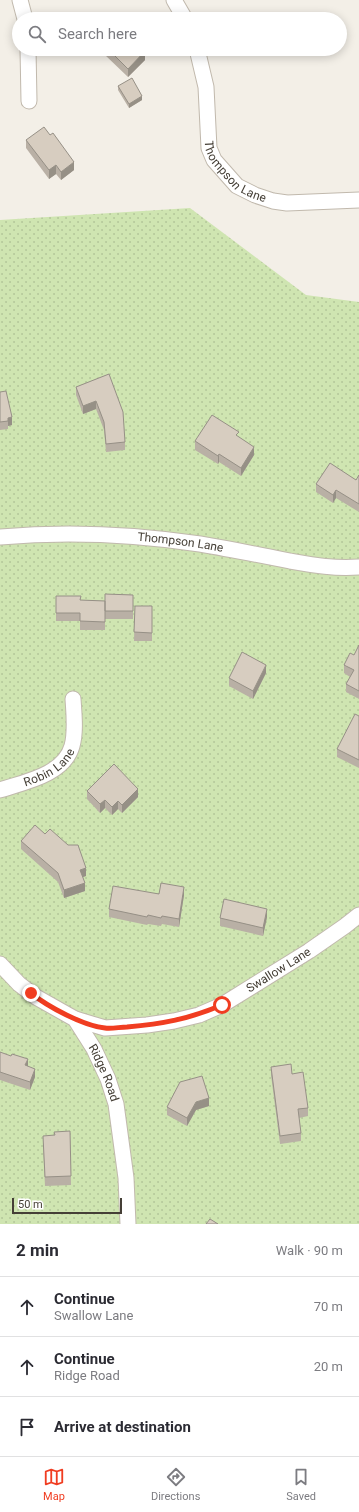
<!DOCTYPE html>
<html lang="en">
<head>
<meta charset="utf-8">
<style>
	body { margin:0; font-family:Roboto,sans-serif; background:#f7f7f7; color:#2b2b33 }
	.scale { position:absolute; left:12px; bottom:10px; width:110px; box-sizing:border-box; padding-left:4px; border:2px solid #453f36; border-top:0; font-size:11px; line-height:14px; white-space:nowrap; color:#453f36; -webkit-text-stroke:3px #fff; paint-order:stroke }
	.stop { position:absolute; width:12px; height:12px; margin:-9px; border:3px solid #f03d21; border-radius:50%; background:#fff }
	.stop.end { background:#f03d21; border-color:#fff; box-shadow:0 1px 4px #0008 }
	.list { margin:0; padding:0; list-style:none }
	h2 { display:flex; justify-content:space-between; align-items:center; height:52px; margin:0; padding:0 16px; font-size:17px }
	h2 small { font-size:13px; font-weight:400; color:#7c7c81 }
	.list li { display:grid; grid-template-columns:26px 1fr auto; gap:12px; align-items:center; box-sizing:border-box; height:60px; padding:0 16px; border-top:1px solid #e1e1e2 }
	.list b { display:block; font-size:15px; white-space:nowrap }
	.list p { margin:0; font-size:13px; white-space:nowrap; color:#7c7c81 }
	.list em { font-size:13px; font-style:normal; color:#7c7c81 }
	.icon { flex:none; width:22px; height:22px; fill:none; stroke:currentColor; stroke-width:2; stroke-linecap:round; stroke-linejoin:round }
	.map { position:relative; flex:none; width:359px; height:1224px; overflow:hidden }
	.search { position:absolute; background:#fff; box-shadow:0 2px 10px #0003; left:12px; right:12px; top:12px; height:44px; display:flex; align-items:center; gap:10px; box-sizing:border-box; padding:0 14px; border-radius:22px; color:#7c7c81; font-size:15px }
	.sheet { height:232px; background:#fff }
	nav { display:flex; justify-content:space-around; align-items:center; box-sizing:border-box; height:56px; border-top:1px solid #e1e1e2; background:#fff; font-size:11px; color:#7c7c81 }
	nav a { display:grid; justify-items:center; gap:2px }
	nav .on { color:#f03d21 }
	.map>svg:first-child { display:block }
	.grass { fill:url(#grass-dots) }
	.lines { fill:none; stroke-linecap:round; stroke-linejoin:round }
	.street-casing { stroke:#c1b9ad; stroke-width:17 }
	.street { stroke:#fff; stroke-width:15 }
	.wall { fill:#b9b0a5 }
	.shaded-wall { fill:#969086 }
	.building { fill:#d7cdc0; stroke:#969086 }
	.route { stroke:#f03d21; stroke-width:5 }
	.labels { text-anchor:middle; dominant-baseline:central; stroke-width:4; stroke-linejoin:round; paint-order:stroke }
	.street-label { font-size:12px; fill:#453f36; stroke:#fff }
</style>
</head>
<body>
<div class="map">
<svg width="359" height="1224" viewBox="0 0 359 1224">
	<defs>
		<pattern id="grass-dots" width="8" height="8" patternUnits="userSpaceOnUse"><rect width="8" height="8" fill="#cfe5b1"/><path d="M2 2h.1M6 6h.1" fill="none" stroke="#b3c699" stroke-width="1.8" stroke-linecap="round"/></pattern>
	</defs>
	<rect width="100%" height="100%" fill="#f3efe7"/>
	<path class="grass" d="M190,208L306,295L359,302V1224H0V220Z"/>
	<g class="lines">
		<g class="street-casing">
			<g id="street">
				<path d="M20,0L25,19"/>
				<path d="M174,0L185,19"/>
				<path d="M28,49L29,101"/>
				<path id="s1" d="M197,49L206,87L209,148L214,160L237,186L255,195L273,201L287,203L359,200"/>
				<path id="s2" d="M0,537C67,531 133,534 200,544C230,549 260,555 290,561C313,565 335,569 359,567"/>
				<path id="s3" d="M0,790C24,782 64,775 72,746C76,732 74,714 73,699"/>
				<path id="s4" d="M0,964L19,984L36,997L75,1019L94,1049L108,1079L116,1104L126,1178L128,1224"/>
				<path id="s5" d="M75,1019L105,1028L147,1025L174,1021L199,1015L222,1005L309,951L345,926L359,915"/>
			</g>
		</g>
		<use href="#street" class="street"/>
	</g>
	<path class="wall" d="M105,49H142L145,60L128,77L105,55Z
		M118,86L142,100L129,108L118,90Z
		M26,140L74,170L61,180L56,174L49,179L26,148Z
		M109,374L125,442V450L106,452L104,430L96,409L83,414L76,395V387Z
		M0,392L12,425L8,426V429L0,430Z
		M239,437L254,455L241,476L219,462L218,464L195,450V441Z
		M359,475V512L336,498L333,503L316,492V484L356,480Z
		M105,594L133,595V619H105Z
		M56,596L81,600L105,601V630H80V621H56Z
		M135,606H152V641H134Z
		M359,645V699L346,692V684L350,677L344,673V665L354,655Z
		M266,673L253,699L229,686V678Z
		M359,716V768L337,757V749Z
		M87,791L138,797L122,813L118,809L112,815L105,808L100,813L87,799Z
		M21,841L86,876L83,877L85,891L64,898L58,882L21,849Z
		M159,894L184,895L179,927L162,924L161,926L148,924L147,925L109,917V909Z
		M267,917L263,936L220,926V918Z
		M0,1052L28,1066L35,1077L30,1090L0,1080Z
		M271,1067L292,1074L308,1108V1116L299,1118L301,1133V1141L280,1144L271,1075Z
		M209,1106L196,1110L187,1126L167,1115V1107Z
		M70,1131L71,1185L45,1186L43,1144L54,1135Z"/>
	<path class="shaded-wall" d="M145,51V60L128,77V69Z
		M142,96V100L129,108V104Z
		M74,162V170L61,180V172Z
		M56,165V174L49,179V170Z
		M96,401V409L83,414V406Z
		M12,417V425L8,426V418Z
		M254,447V455L241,476V468Z
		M219,454V462L218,464V456Z
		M336,490V498L333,503V495Z
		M266,665V673L253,699V691Z
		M138,789V797L122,813V805Z
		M105,800V808L100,813V804Z
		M118,801V809L112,815V807Z
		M86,868V876L80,878V870Z
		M85,883V891L64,898V890Z
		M184,887V895L179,927V919Z
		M267,909V917L263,936V928Z
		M28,1059V1067L25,1065Z
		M35,1069V1077L30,1090V1082Z
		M209,1098V1106L196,1110L187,1126V1118L196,1102Z"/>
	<path class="building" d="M108,49H142L145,51L128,69Z
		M132,78L142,96L129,104L118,86Z
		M44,127L50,135L53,133L74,162L61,172L56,165L49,170L26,140Z
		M109,374L123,412L125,442L106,444L104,422L96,401L83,406L76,387Z
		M6,391L12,417L8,418V421L0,422V392Z
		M212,415L239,432L236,435L254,447L241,468L219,454L218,456L195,441Z
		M330,463L356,480L359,475V504L336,490L333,495L316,484Z
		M105,594L133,595V611H105Z
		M56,596H81L80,600L105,601V622L80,621V613H56Z
		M135,606H152V633L134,632Z
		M359,645V691L346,684L354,670L344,665L350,653L354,655Z
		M242,652L266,665L253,691L229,678Z
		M355,714L359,716V760L337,749Z
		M114,764L138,789L122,805L118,801L112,807L105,800L100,804L87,791Z
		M35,825L45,834L50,829L68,845H78L86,868L80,870L85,883L64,890L58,873L21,841Z
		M161,883L184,887L179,919L162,916L161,918L148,915L147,917L109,909L113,886L159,894Z
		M224,899L267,909L263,928L220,918Z
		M0,1052L11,1056L12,1054L28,1059L25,1065L35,1069L30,1082L0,1072Z
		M291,1064L292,1074L303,1072L308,1108L298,1109L301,1133L280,1136L271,1067Z
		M202,1076L209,1098L196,1102L187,1118L167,1107L180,1082Z
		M70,1131L71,1176L45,1177L43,1136L55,1135L54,1132Z
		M210,1219L218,1224H206Z"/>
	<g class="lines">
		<path class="route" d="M31,993C48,1007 84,1026 105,1028C112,1029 120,1027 127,1027C162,1024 189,1019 222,1005"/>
	</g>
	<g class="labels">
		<g class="street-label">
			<text stroke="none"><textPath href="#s1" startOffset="136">Thompson Lane</textPath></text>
			<text stroke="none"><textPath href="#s2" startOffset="181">Thompson Lane</textPath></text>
			<text stroke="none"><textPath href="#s3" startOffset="55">Robin Lane</textPath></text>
			<text stroke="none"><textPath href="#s5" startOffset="218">Swallow Lane</textPath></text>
			<text stroke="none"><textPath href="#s4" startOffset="155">Ridge Road</textPath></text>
		</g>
	</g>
</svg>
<div class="scale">50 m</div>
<div class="stop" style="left:222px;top:1005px"></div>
<div class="stop end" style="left:31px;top:993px"></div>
<div class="search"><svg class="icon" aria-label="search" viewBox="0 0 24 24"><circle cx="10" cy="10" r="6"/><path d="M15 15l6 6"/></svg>Search here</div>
</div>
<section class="sheet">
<h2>2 min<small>Walk · 90 m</small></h2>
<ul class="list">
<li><svg class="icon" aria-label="ahead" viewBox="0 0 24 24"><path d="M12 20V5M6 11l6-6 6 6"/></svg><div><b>Continue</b><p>Swallow Lane</p></div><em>70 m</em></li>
<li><svg class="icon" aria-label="ahead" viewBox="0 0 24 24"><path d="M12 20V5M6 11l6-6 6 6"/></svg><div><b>Continue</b><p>Ridge Road</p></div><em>20 m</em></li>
<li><svg class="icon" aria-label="arrive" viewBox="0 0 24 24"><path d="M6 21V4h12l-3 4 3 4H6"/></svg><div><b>Arrive at destination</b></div></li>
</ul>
</section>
<nav>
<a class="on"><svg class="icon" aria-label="map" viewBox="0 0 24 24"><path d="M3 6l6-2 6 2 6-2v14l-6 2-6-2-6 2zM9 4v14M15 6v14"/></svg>Map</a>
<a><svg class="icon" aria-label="directions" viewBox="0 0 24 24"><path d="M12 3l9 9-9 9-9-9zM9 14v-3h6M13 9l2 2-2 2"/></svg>Directions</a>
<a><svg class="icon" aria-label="saved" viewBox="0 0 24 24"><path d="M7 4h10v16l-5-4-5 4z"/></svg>Saved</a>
</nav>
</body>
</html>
